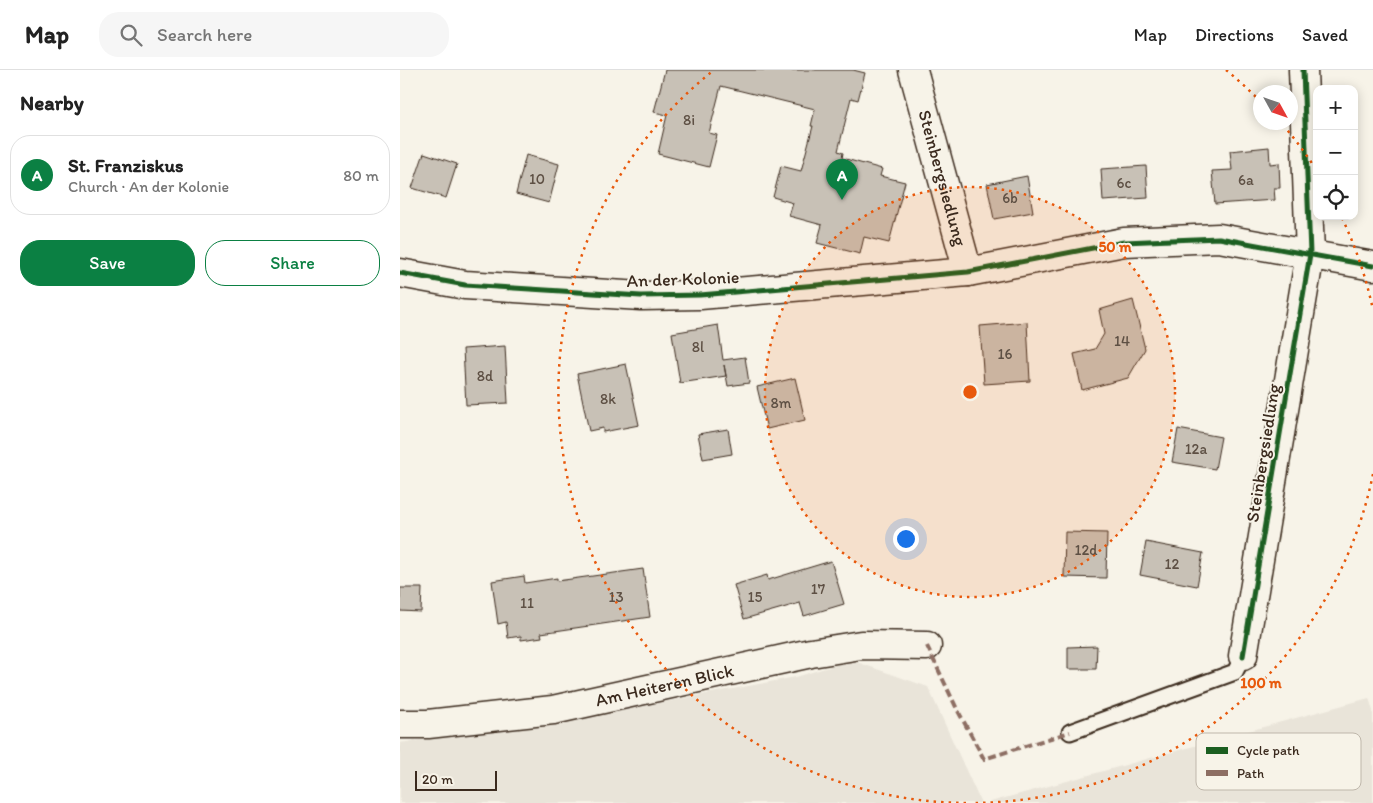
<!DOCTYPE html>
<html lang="en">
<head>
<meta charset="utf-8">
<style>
	body { margin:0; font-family:Itim,sans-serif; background:#f6f6f6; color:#222 }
	.controls { position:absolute; right:15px; top:15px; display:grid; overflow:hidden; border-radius:10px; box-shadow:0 2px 12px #0003 }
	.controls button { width:45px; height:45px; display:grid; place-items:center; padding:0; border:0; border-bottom:1px solid #e0e0e0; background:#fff; color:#222; font:25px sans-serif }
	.compass { position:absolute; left:853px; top:15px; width:45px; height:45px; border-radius:50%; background:#fff; box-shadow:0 2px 12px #0003; rotate:130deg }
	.scale { position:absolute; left:15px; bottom:12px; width:82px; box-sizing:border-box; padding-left:5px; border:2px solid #3b2a1e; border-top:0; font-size:14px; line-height:18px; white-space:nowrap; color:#3b2a1e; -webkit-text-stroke:4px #f7f3e8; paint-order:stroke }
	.you { position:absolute; left:505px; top:468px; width:18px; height:18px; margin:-12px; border:4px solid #fff; border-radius:50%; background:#1a73e8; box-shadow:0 0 0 8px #1a73e833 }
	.badge { display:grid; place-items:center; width:32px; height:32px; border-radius:50%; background:#0b8043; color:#fff; font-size:16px; font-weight:700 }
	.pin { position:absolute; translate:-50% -41px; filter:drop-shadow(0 1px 2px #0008) }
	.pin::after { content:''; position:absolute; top:26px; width:18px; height:15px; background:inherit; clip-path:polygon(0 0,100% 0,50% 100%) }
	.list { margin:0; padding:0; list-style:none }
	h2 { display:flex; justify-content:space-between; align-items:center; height:65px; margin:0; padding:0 20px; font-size:21px }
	h2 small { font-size:16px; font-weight:400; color:#767676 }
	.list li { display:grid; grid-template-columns:32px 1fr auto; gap:15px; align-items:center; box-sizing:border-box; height:80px; margin:0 10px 10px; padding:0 10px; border:1px solid #e0e0e0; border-radius:20px }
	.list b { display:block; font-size:19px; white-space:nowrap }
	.list p { margin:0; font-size:16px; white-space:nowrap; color:#767676 }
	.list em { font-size:16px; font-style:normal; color:#767676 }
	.actions { display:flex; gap:10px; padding:15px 20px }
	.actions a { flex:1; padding:11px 0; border:1px solid #0b8043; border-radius:20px; text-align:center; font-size:18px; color:#0b8043 }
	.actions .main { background:#0b8043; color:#fff }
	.icon { flex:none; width:28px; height:28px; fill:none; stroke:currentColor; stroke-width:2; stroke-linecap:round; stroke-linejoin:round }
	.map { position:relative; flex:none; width:973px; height:733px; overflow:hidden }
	header { display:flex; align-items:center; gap:30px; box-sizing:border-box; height:70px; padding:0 25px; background:#fff; border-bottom:1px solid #e0e0e0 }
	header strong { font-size:24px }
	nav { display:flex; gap:28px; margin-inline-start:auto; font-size:18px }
	.search { width:350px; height:45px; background:#f6f6f6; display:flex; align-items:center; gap:12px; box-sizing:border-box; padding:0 18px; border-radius:20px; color:#767676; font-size:19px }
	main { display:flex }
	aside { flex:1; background:#fff }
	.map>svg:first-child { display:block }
	.built { fill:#e9e4d9 }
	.building { fill:#c8c1b6; stroke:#3b2a1e }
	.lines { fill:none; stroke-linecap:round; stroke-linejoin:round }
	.service-casing { stroke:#3b2a1e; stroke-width:19 }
	.minor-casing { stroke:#3b2a1e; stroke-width:31 }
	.service { stroke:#f7f3e8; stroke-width:15 }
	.minor { stroke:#f7f3e8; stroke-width:28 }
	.quiet { stroke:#8d6e63; stroke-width:4; stroke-dasharray:8 4; stroke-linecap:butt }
	.cycleway-casing { stroke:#f7f3e8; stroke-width:8 }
	.cycleway { stroke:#1b5e20; stroke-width:5 }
	.ring { fill:none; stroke:#e8590c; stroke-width:2.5; stroke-dasharray:2.5 5 }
	.labels { text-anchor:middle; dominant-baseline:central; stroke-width:4; stroke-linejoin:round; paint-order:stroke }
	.number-label { font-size:15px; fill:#5e5044 }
	.street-label { font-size:18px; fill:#3b2a1e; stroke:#f7f3e8 }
	.key { fill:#f7f3e8; stroke:#bfb7ab; stroke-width:1 }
	.key-label { font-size:14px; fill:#3b2a1e }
	.centre { fill:#e8590c; stroke:#f7f3e8; stroke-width:2.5 }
	.ring-label { font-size:15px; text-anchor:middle; font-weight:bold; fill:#e8590c; stroke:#f7f3e8; stroke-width:4; stroke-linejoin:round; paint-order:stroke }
</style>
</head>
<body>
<header>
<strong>Map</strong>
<div class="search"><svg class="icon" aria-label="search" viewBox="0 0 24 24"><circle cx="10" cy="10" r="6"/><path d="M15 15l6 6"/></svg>Search here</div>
<nav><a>Map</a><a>Directions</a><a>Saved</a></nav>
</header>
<main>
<aside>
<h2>Nearby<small></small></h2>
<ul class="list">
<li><span class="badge">A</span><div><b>St. Franziskus</b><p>Church · An der Kolonie</p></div><em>80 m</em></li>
</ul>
<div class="actions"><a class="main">Save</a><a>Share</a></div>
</aside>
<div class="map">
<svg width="973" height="733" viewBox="0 0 973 733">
	<rect width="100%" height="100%" fill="#f7f3e8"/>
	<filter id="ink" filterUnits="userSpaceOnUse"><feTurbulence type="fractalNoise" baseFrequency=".02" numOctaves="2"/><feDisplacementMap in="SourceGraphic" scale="10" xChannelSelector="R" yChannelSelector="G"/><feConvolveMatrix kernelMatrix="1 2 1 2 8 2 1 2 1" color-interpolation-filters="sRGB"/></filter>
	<g filter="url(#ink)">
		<path class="built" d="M451,590L528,617L581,733H0V673L268,631L396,607Z
			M969,628L973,641V733H587Z"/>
		<path class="building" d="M265,0H453L465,3L458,30L451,28L438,81L443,83L442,88L482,99L480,106L505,112L489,173L464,167L460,184L417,173L422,155L389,146L393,133L373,127L381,96L401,101L413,56H411L415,39L321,16L309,63L317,65L309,97L258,84L267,45L254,42Z
			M869,77L870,94L879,93L880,118H874L875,130L815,134L812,101L832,100L830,81Z
			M24,83L57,94L46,128L12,118Z
			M126,85L159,94L149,133L116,124Z
			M746,96L748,128L703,131L701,99Z
			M627,106L633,142L594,149L587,114Z
			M733,230L745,279L728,308L682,320L674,284L695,279L704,264L699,240Z
			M627,252L630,311L584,314L580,256Z
			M318,255L323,290L345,287L349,313L328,316L324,295L326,306L280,313L272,263Z
			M105,276L108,333L66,335L63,279Z
			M226,294L239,355L203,362V358L189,361L177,304Z
			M395,308L405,350L367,359L357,317Z
			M328,359L332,384L303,389L298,364Z
			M778,359L821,367L815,399L772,392Z
			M665,462L707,463L706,508L664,507Z
			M746,472L803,483L797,516L740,505Z
			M431,491L444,534L404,546L400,533L344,549L334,515L367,505L368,510Z
			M243,499L250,547L141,563L142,567L121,570V566L108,568L106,552L98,554L92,511L124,506L125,513L157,508V511Z
			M0,518H22L21,542L0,541Z
			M697,576L696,599H668V577Z"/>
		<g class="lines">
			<g class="service-casing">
				<path id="service" d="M670,662L835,602L843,586"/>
			</g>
			<g class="minor-casing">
				<g id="minor">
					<path id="s1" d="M513,0L568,202"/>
					<path d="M0,203L65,215L241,226L300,225L568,202L724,172L819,168L973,196"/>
					<path d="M843,586L910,184L903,0"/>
					<path id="s2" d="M0,654H28L153,640L411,583L461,575L527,576"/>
				</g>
			</g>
			<use href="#service" class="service"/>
			<use href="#minor" class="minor"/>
			<path class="quiet" d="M527,576L557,639L584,689L670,662"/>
			<g class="cycleway-casing">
				<path id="cycleway" d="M0,203L65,215L241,226L300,225L568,202L724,172L819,168L973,196
					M843,586L910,184L903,0"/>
			</g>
			<use href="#cycleway" class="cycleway"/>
		</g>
	</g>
	<circle cx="570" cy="322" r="205" fill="#e8590c" fill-opacity=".12"/>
	<g class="ring">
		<circle cx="570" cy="322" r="205"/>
		<path d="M973 404A411 411 0 0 1 574 733M566 733A411 411 0 0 1 314 0M826 0A411 411 0 0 1 858 29M883 55A411 411 0 0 1 917 101M942 148A411 411 0 0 1 973 240"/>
	</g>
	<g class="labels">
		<g class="number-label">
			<text x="289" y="50">8i</text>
			<text x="137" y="109">10</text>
			<text x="846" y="110">6a</text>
			<text x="724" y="113">6c</text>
			<text x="610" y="128">6b</text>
			<text x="722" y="271">14</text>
			<text x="298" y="277">8l</text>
			<text x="605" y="284">16</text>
			<text x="85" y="306">8d</text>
			<text x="208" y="329">8k</text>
			<text x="381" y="333">8m</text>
			<text x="796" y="379">12a</text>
			<text x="686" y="480">12d</text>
			<text x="772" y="494">12</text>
			<text x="418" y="519">17</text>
			<text x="216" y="527">13</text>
			<text x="355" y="527">15</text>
			<text x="127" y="533">11</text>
		</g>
		<g class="street-label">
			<text stroke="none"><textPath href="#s1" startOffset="112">Steinbergsiedlung</textPath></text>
			<text transform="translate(283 209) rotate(-2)">An der Kolonie</text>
			<text transform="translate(863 383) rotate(-81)">Steinbergsiedlung</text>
			<text stroke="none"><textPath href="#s2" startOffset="268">Am Heiteren Blick</textPath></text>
		</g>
	</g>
	<rect x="796" y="663" width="165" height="57" rx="8" class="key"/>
	<rect x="806" y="677" width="22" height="7" fill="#1b5e20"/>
	<rect x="806" y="700" width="22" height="6" fill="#8d6e63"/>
	<g class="key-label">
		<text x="837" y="685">Cycle path</text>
		<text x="837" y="708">Path</text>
	</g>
	<circle cx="570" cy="322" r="8" class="centre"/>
	<g class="ring-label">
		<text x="715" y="182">50 m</text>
		<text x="861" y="618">100 m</text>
	</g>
</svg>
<div class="controls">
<button>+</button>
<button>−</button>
<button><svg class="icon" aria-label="locate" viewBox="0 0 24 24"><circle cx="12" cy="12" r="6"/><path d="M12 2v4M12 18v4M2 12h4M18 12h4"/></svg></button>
</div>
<svg class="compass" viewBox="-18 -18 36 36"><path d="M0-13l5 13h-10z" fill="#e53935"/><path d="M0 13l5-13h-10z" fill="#767676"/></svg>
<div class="scale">20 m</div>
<div class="you"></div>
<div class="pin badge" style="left:442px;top:130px">A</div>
</div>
</main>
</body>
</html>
